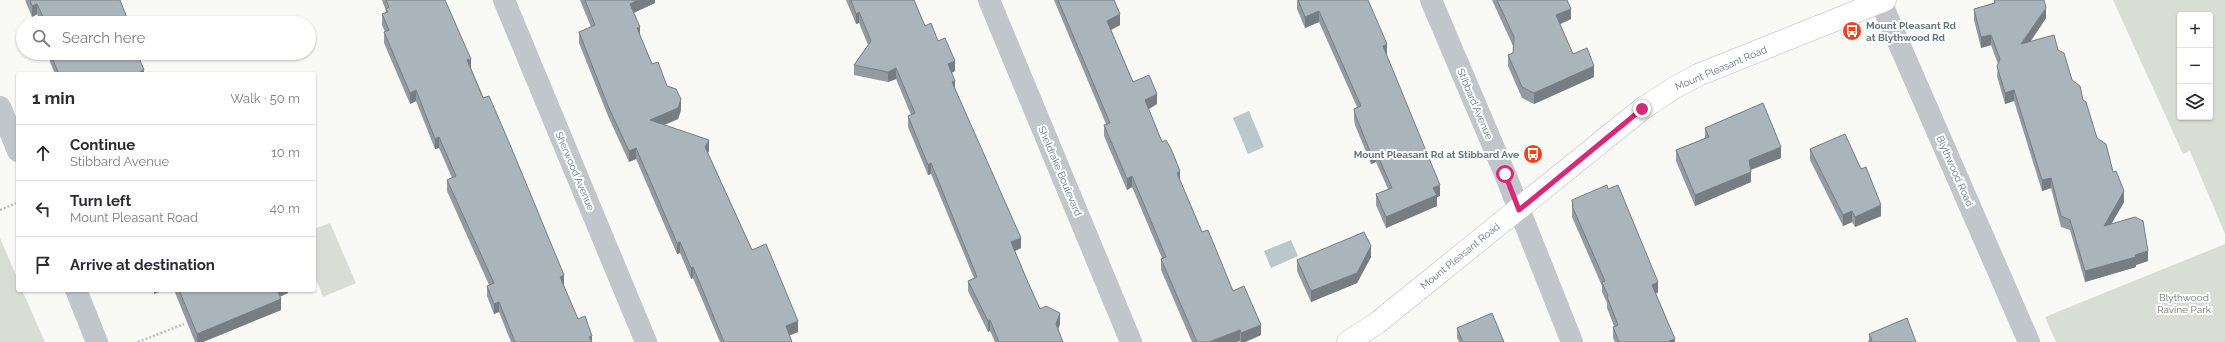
<!DOCTYPE html>
<html lang="en">
<head>
<meta charset="utf-8">
<style>
	body { margin:0; font-family:Raleway,sans-serif; background:#f7f7f7; color:#2b2b33 }
	.controls { position:absolute; right:12px; top:12px; display:grid; overflow:hidden; border-radius:4px; box-shadow:0 1px 3px #0004 }
	.controls button { width:36px; height:36px; display:grid; place-items:center; padding:0; border:0; border-bottom:1px solid #e1e1e2; background:#fff; color:#2b2b33; font:20px sans-serif }
	.stop { position:absolute; width:12px; height:12px; margin:-9px; border:3px solid #db2777; border-radius:50%; background:#fff }
	.stop.end { background:#db2777; border-color:#fff; box-shadow:0 1px 4px #0008 }
	.list { margin:0; padding:0; list-style:none }
	h2 { display:flex; justify-content:space-between; align-items:center; height:52px; margin:0; padding:0 16px; font-size:17px }
	h2 small { font-size:13px; font-weight:400; color:#7c7c81 }
	.list li { display:grid; grid-template-columns:26px 1fr auto; gap:12px; align-items:center; box-sizing:border-box; height:56px; padding:0 16px; border-top:1px solid #e1e1e2 }
	.list b { display:block; font-size:15px; white-space:nowrap }
	.list p { margin:0; font-size:13px; white-space:nowrap; color:#7c7c81 }
	.list em { font-size:13px; font-style:normal; color:#7c7c81 }
	.icon { flex:none; width:22px; height:22px; fill:none; stroke:currentColor; stroke-width:2; stroke-linecap:round; stroke-linejoin:round }
	.map { position:relative; flex:none; width:2225px; height:342px; overflow:hidden }
	.search { position:absolute; background:#fff; box-shadow:0 1px 3px #0004; left:16px; top:16px; width:300px; height:44px; display:flex; align-items:center; gap:10px; box-sizing:border-box; padding:0 14px; border-radius:22px; color:#7c7c81; font-size:15px }
	.panel { position:absolute; background:#fff; box-shadow:0 1px 3px #0004; left:16px; top:72px; width:300px; height:220px; border-radius:4px }
	.map>svg:first-child { display:block }
	.green { fill:#d9ded5; fill-rule:evenodd }
	.water { fill:#bac8cc }
	.lines { fill:none; stroke-linecap:round; stroke-linejoin:round }
	.major-casing { stroke:#b4babf; stroke-width:23 }
	.path { stroke:#bbbfc2; stroke-width:2.5; stroke-dasharray:2 2; stroke-linecap:butt }
	.minor { stroke:#c1c6ca; stroke-width:22 }
	.major { stroke:#fff; stroke-width:22 }
	.wall { fill:#929ba1 }
	.shaded-wall { fill:#777e83 }
	.building { fill:#aab4bb; stroke:#777e83 }
	.route { stroke:#db2777; stroke-width:5 }
	.labels { text-anchor:middle; dominant-baseline:central; stroke-width:4; stroke-linejoin:round; paint-order:stroke }
	.poi-label { font-size:10px; font-weight:bold; fill:#617684; stroke:#fff; text-anchor:start }
	.street-label { font-size:10px; fill:#617684; stroke:#fff }
	.park-label { font-size:10px; fill:#677a61; stroke:#fff }
</style>
</head>
<body>
<div class="map">
<svg width="2225" height="342" viewBox="0 0 2225 342">
	<rect width="100%" height="100%" fill="#f9f9f6"/>
	<path class="green" d="M2113,0H2225V234L2190,151L2183,154ZM2180,15H2210V117H2180Z
		M330,223L356,283L323,297L314,274V229Z
		M0,238L18,280V290H22L45,342H0Z
		M2225,244V342H2056L2045,317Z"/>
	<path class="water" d="M1249,111L1264,147L1248,154L1233,118Z
		M1291,240L1298,256L1271,268L1264,251Z"/>
	<g class="lines">
		<g class="major-casing">
			<path id="major" d="M1348,342L1377,323L1642,109L1674,88L1698,75L1885,0"/>
		</g>
		<path class="path" d="M0,210L17,203
			M138,342L184,324"/>
		<path class="minor" d="M504,0L646,342
			M989,0L1131,342
			M1431,0L1505,174L1572,342
			M1880,0L2029,342
			M0,107L18,151
			M76,290L97,342"/>
		<use href="#major" class="major"/>
	</g>
	<path class="wall" d="M25,0H120L129,23H41L37,14L32,17Z
		M382,0H445L471,68L578,319L592,342H511L499,312L494,314L487,296V286L489,285L447,191V180L452,178L439,148L435,149L416,101L410,104L384,43V32H385L382,25V14L386,12V11Z
		M580,0H655V3L634,13L640,36L652,64L667,86L681,110L678,119L664,125L709,151L708,153L752,250L798,332L789,335L792,342H720L701,297L693,278L691,279L680,253L677,254L636,159L629,162L608,116L579,43V32L591,27Z
		M846,0H914L925,26L938,41L955,71L951,73L955,88L1021,248L1015,251L1027,280L1040,309L1060,324L1058,329L1063,342H995L990,331L988,332L968,291V281L974,278L931,174L928,175L908,127V116L911,115L896,79L888,82L854,75V65L868,45L859,23L856,24Z
		M1054,0H1114L1120,25L1111,30L1133,82L1157,104L1149,109L1162,142L1180,180L1202,232L1233,291L1261,335L1245,342H1240V341L1236,342H1192L1161,270V259L1162,258L1132,187L1127,190L1104,136V125L1106,124Z
		M1297,0H1368L1387,55H1386L1440,196L1437,197V206L1386,228L1376,205V194L1388,189L1376,162L1371,164L1355,125L1354,119V109L1357,107L1319,22L1305,28L1297,9Z
		M1492,0H1567L1571,19L1560,24L1573,54L1594,77L1534,104L1522,98L1508,66V55L1513,53V46Z
		M1994,0L2046,18L2031,41L2058,50L2072,80L2083,100L2097,138L2113,172L2124,202L2111,224L2148,261L2136,265V267L2085,282L2070,230L2061,227L2051,188L2042,191L2014,101L2005,104L1997,76L1998,64L1991,45L1981,48L1974,20V9L1994,3Z
		M50,53H138V56L144,74H55L50,62Z
		M1705,128L1781,158L1751,170V182L1695,206L1676,161V150L1705,138Z
		M1810,149L1881,216L1855,227L1852,222L1843,226L1810,160Z
		M1608,189L1658,292L1656,294L1675,342H1615L1613,338V327L1614,326L1607,308V303L1602,292V286L1572,217V200Z
		M1371,257L1357,283L1311,302L1297,271V260Z
		M174,290H288V293L280,297L281,310L203,342H195Z
		M1457,328L1504,342H1459L1457,338Z
		M1869,334L1916,342H1869Z"/>
	<path class="shaded-wall" d="M638,0H655V3L630,14V4Z
		M37,4V14L32,17V6Z
		M2046,8V18L2021,55V44Z
		M1571,9V19L1556,26V15Z
		M1319,11V22L1305,28V17Z
		M859,12V23L856,24V14Z
		M1120,14V25L1107,32V21Z
		M640,27V37L637,28Z
		M1991,35V45L1981,48V37Z
		M1387,44V55L1383,57V46Z
		M471,59V69L467,60Z
		M955,61V71L948,75V64Z
		M1594,66V77L1534,104V93Z
		M896,68V79L888,82V72Z
		M144,70V74H136Z
		M955,81V92L952,82Z
		M416,90V101L410,104V93Z
		M2014,90V101L2005,104V93Z
		M1157,94V104L1145,111V100Z
		M681,99V110L678,119L650,131V120Z
		M439,137V148L435,149V139Z
		M709,140V151L705,158V147Z
		M1781,147V158L1749,170V160Z
		M636,148V159L629,162V151Z
		M1376,152V162L1371,164V154Z
		M931,163V174L928,175V165Z
		M1180,171V182L1177,173Z
		M1751,172V182L1695,206V195Z
		M1132,176V187L1127,190V179Z
		M2051,178V188L2042,191V180Z
		M1440,185V196L1437,197V206L1386,228V217L1433,188Z
		M2124,191V202L2104,237V226Z
		M1881,205V216L1855,227V217Z
		M1852,211V222L1843,226V215Z
		M1021,238V248L1011,253V242Z
		M680,242V253L677,254V243Z
		M1371,246V257L1357,283L1311,302V291Z
		M2148,251V261L2136,265V267L2085,282V271Z
		M693,267V278L691,279V268Z
		M564,275V286L560,277Z
		M1658,282V292L1652,296V285Z
		M144,290H149L144,292Z
		M154,290H164L154,294Z
		M276,290H288V293L276,298Z
		M281,299V310L203,342H197V334Z
		M499,302V312L494,314V304Z
		M1060,313V324L1056,335V324Z
		M990,320V331L988,332V321Z
		M798,321V332L786,337V326Z
		M1261,325V335L1245,342H1241V333Z
		M1240,330V341L1236,342H1209Z
		M592,336V342H589V337Z
		M1675,339V342H1669V341Z"/>
	<path class="building" d="M30,0H120L129,23H46L37,4L32,6Z
		M386,0H445L471,59L467,60L483,98L489,96L511,147L564,275L560,277L578,319L585,316L592,336L589,337L592,342H515L499,302L494,304L487,286L494,283L447,180L456,176L439,137L435,139L416,90L410,93L384,32L389,30L382,14L388,12L386,9L389,7Z
		M585,0H638L630,4L640,27L637,28L652,64L658,62L667,86L676,89L681,99L678,108L650,120L709,140L705,147L752,250L766,244L798,321L786,326L792,342H724L701,286L693,267L691,268L680,242L677,243L636,148L629,151L608,106L579,32L595,25Z
		M851,0H914L925,26L931,23L938,41L945,38L955,61L948,64L955,81L952,82L1021,238L1011,242L1027,280L1040,309L1046,306L1060,313L1056,324L1063,342H999L990,320L988,321L968,281L977,277L931,163L928,165L908,116L915,113L896,68L888,72L854,65L871,41L859,12L856,14Z
		M1058,0H1114L1120,14L1107,21L1133,82L1149,75L1157,94L1145,100L1162,142L1166,140L1172,151L1180,171L1177,173L1202,232L1208,230L1233,291L1244,286L1261,325L1241,333L1240,330L1209,342H1197L1161,259L1166,257L1132,176L1127,179L1104,125L1110,123Z
		M1298,0H1368L1387,44L1383,46L1440,185L1433,188L1437,195L1386,217L1376,194L1392,188L1376,152L1371,154L1355,114L1354,109L1361,106L1319,11L1305,17Z
		M1497,0H1567L1571,9L1556,15L1573,54L1587,48L1594,66L1534,93L1522,87L1508,55L1513,53L1514,37Z
		M1994,0H2044L2046,8L2021,44L2054,35L2058,50L2064,53L2072,80L2080,86L2083,100L2086,102L2097,138L2106,144L2113,172L2116,171L2124,191L2104,226L2135,217L2143,221L2148,251L2135,255L2136,257L2085,271L2070,220L2061,216L2051,178L2042,180L2014,90L2005,93L1997,66L2000,59L1991,35L1981,37L1974,9L1995,3Z
		M50,53H137L144,70L136,74H59Z
		M1763,103L1781,147L1749,160L1751,172L1695,195L1676,150L1709,137L1705,128Z
		M1845,134L1861,169L1866,167L1881,205L1855,217L1852,211L1843,215L1810,149Z
		M1607,185L1608,189L1618,185L1658,282L1652,285L1675,339L1669,341L1670,342H1619L1613,327L1618,325L1607,297L1608,296L1602,282L1605,281L1572,206H1573L1572,200Z
		M1364,232L1371,246L1357,273L1311,291L1297,260Z
		M179,290H277L281,299L197,334Z
		M1492,313L1504,342H1463L1457,328Z
		M1907,318L1916,342H1868L1872,340L1869,334Z"/>
	<g class="lines">
		<path class="route" d="M1505,174L1519,210L1642,109"/>
	</g>
	<defs>
		<g id="bus-disc" transform="scale(1)"><circle r="9.5" fill="#f2421d" stroke="#fff"/><path d="M-5-6H5V4H4V6H2V4H-2V6H-4V4H-5ZM-3.5-4V0h7V-4ZM-3.5 1.2v1.5H-2V1.2ZM2 1.2v1.5H3.5V1.2Z" fill="#fff"/></g>
	</defs>
	<g fill-rule="evenodd">
		<use href="#bus-disc" x="1852" y="31"/>
		<use href="#bus-disc" x="1533" y="154"/>
	</g>
	<g class="labels">
		<g class="poi-label">
			<text x="1866" y="25">Mount Pleasant Rd<tspan x="1866" dy="12">at Blythwood Rd</tspan></text>
			<text x="1519" y="154" text-anchor="end">Mount Pleasant Rd at Stibbard Ave</text>
		</g>
		<g class="street-label">
			<text transform="translate(1721 68) rotate(-23)">Mount Pleasant Road</text>
			<text transform="translate(1475 104) rotate(67)">Stibbard Avenue</text>
			<text transform="translate(575 171) rotate(67)">Sherwood Avenue</text>
			<text transform="translate(1060 171) rotate(67)">Sheldrake Boulevard</text>
			<text transform="translate(1955 171) rotate(66)">Blythwood Road</text>
			<text transform="translate(1460 256) rotate(-39)">Mount Pleasant Road</text>
		</g>
		<g class="park-label">
			<text x="2184" y="297">Blythwood<tspan x="2184" dy="12">Ravine Park</tspan></text>
		</g>
	</g>
</svg>
<div class="controls">
<button>+</button>
<button>−</button>
<button><svg class="icon" aria-label="layers" viewBox="0 0 24 24"><path d="M12 4l9 5-9 5-9-5zM3 14l9 5 9-5"/></svg></button>
</div>
<div class="stop" style="left:1505px;top:174px"></div>
<div class="stop end" style="left:1642px;top:109px"></div>
<div class="search"><svg class="icon" aria-label="search" viewBox="0 0 24 24"><circle cx="10" cy="10" r="6"/><path d="M15 15l6 6"/></svg>Search here</div>
<section class="panel">
<h2>1 min<small>Walk · 50 m</small></h2>
<ul class="list">
<li><svg class="icon" aria-label="ahead" viewBox="0 0 24 24"><path d="M12 20V5M6 11l6-6 6 6"/></svg><div><b>Continue</b><p>Stibbard Avenue</p></div><em>10 m</em></li>
<li><svg class="icon" aria-label="left" viewBox="0 0 24 24"><path d="M17 20v-9H6M10 6l-5 5 5 5"/></svg><div><b>Turn left</b><p>Mount Pleasant Road</p></div><em>40 m</em></li>
<li><svg class="icon" aria-label="arrive" viewBox="0 0 24 24"><path d="M6 21V4h12l-3 4 3 4H6"/></svg><div><b>Arrive at destination</b></div></li>
</ul>
</section>
</div>
</body>
</html>
